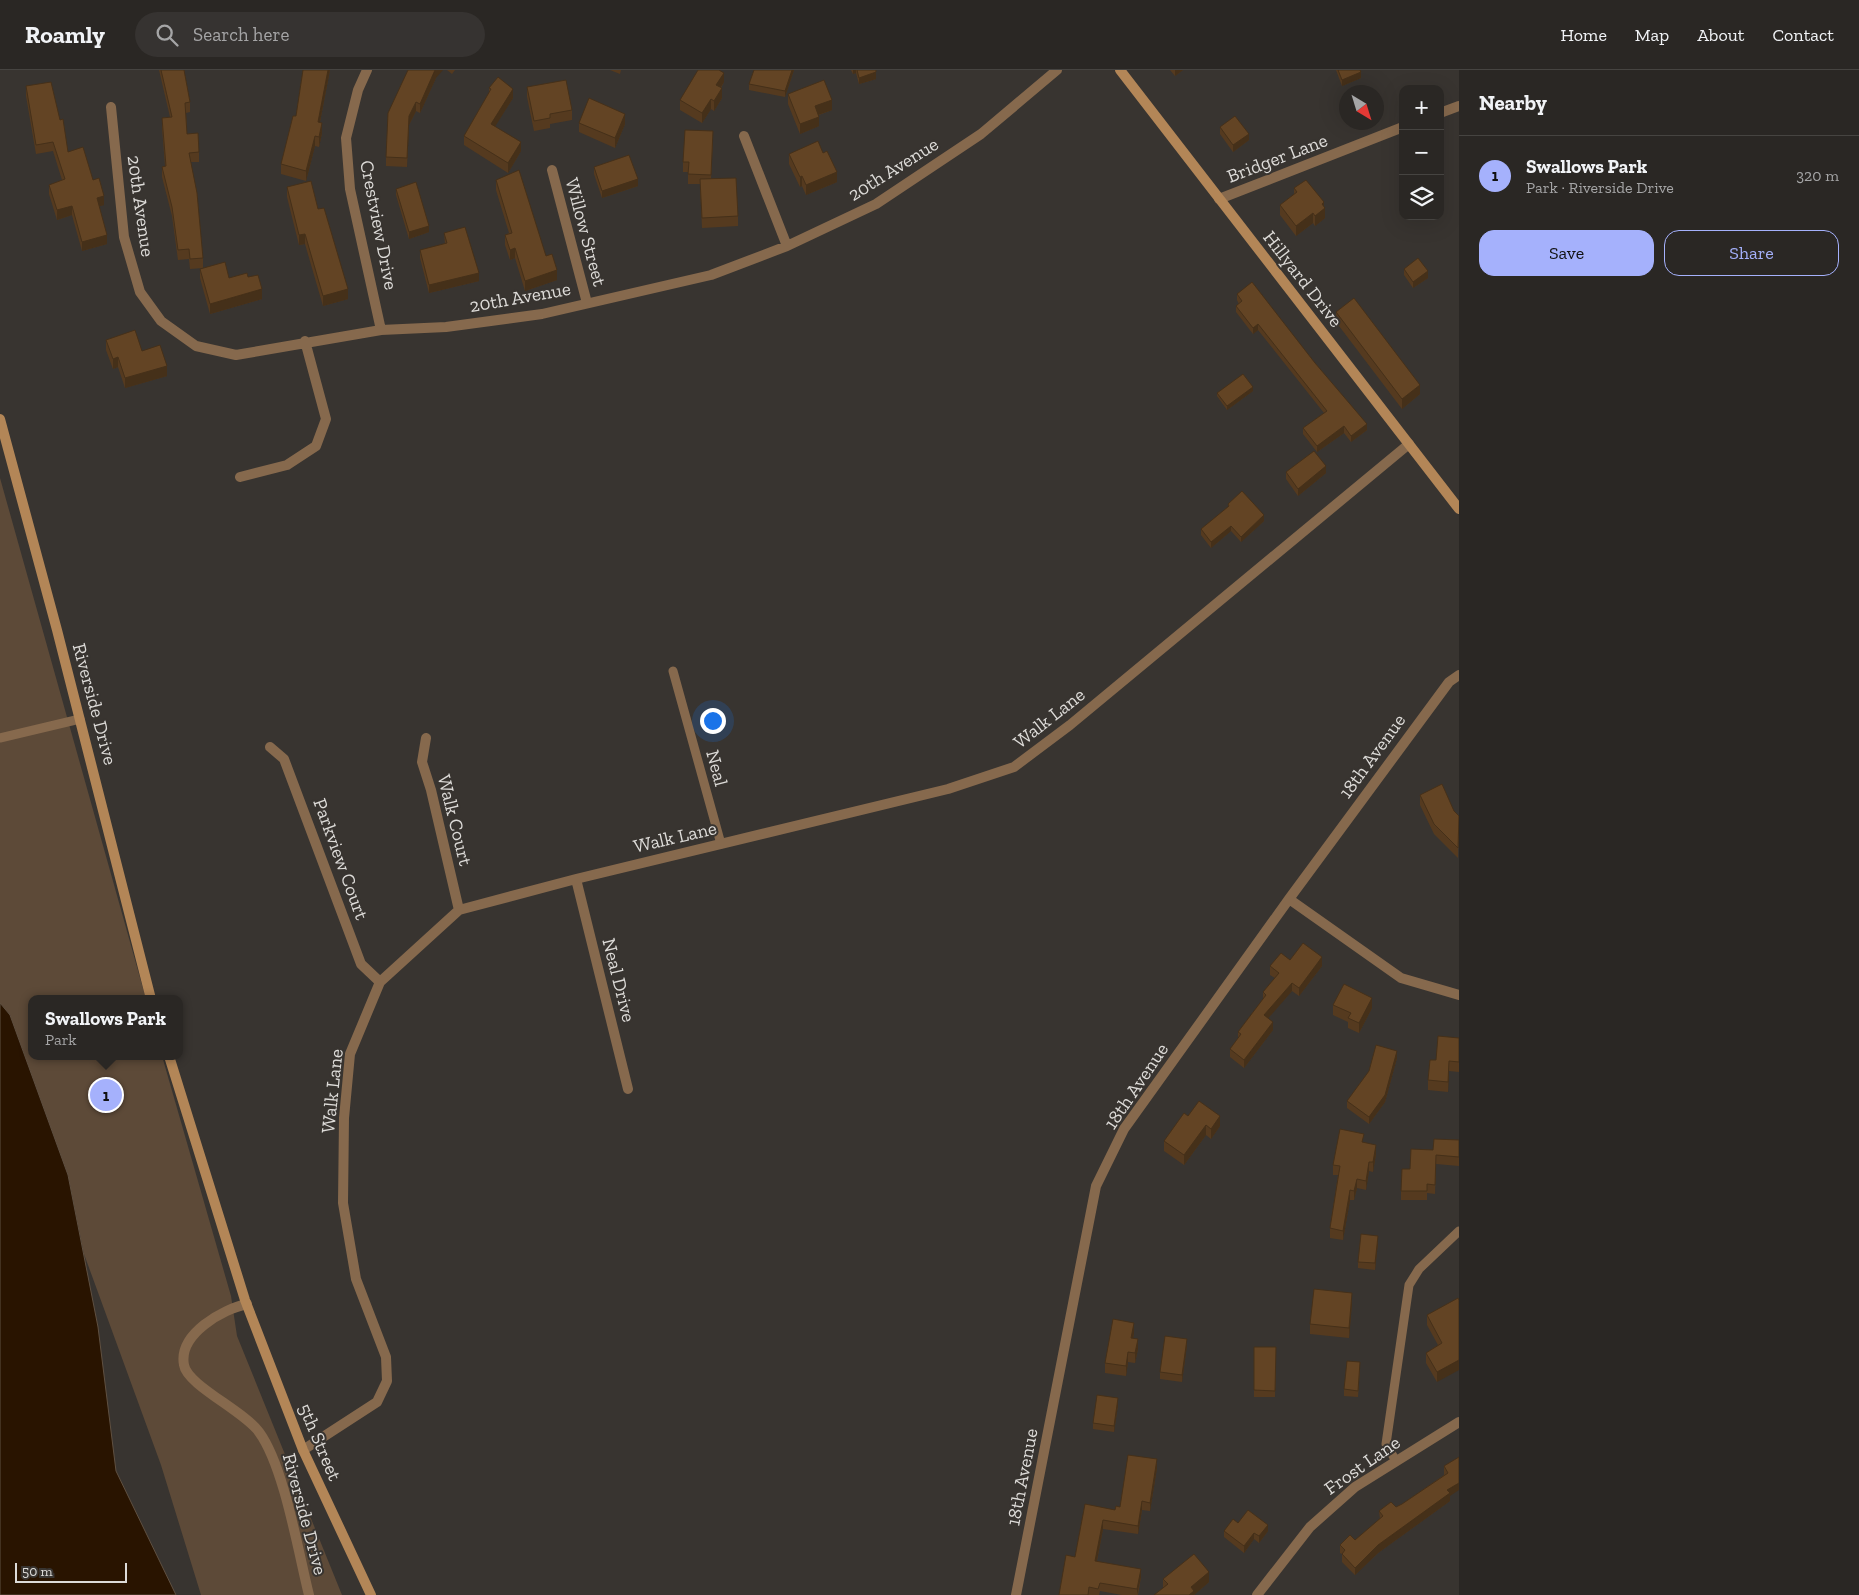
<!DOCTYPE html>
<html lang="en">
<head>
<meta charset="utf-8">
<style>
	body { margin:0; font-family:"Zilla Slab",serif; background:#363331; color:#f1f3f6 }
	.controls { position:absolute; right:15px; top:15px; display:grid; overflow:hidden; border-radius:10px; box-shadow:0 5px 20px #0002 }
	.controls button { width:45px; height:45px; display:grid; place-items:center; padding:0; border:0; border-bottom:1px solid #464441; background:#2a2724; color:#f1f3f6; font:25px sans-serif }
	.compass { position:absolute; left:1339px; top:15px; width:45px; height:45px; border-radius:50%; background:#2a2724; box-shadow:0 5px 20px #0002; rotate:142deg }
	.scale { position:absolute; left:15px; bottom:12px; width:112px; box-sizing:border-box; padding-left:5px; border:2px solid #dddbd8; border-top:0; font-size:14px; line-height:18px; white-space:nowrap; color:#dddbd8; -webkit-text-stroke:4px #383430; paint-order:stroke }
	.you { position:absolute; left:712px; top:650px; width:18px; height:18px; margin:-12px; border:4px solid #fff; border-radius:50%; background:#1a73e8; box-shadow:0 0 0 8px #1a73e833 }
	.badge { display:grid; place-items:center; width:32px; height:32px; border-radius:50%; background:#a5b1fc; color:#111; font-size:16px; font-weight:700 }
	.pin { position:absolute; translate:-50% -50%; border:2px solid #fff; box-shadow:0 1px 5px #0006 }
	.popup { position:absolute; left:28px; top:925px; width:155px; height:65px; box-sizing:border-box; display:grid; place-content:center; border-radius:10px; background:#2a2724; filter:drop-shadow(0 1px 4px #0005); font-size:16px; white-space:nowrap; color:#a5a5a6 }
	.popup b { font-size:19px; color:#f1f3f6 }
	.popup::after { content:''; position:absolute; left:50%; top:100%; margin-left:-10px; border:10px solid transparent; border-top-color:#2a2724 }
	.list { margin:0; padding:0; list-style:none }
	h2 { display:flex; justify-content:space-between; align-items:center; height:65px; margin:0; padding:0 20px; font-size:21px }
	h2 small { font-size:16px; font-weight:400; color:#a5a5a6 }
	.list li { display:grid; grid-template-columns:32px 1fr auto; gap:15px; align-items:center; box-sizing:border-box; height:80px; padding:0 20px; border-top:1px solid #464441 }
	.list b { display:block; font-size:19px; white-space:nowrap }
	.list p { margin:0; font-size:16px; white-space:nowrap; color:#a5a5a6 }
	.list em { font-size:16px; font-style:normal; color:#a5a5a6 }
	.actions { display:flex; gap:10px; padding:15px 20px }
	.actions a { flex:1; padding:11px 0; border:1px solid #a5b1fc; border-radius:15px; text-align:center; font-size:18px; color:#a5b1fc }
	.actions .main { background:#a5b1fc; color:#111 }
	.icon { flex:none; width:28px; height:28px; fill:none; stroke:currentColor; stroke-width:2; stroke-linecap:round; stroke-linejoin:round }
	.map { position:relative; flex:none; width:1459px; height:1525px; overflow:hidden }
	header { display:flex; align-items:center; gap:30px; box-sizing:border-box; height:70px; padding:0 25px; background:#2a2724; border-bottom:1px solid #464441 }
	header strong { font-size:24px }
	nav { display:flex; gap:28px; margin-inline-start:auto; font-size:18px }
	.search { width:350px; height:45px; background:#363331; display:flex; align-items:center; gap:12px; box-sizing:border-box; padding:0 18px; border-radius:28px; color:#a5a5a6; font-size:19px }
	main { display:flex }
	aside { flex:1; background:#2a2724 }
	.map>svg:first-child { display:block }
	.green { fill:#5d4a38 }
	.water { fill:#291400; stroke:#5f5041 }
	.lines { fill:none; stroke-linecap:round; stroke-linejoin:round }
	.lane { stroke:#86694d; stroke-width:9 }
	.street { stroke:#86694d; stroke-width:10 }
	.secondary { stroke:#b38657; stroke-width:10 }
	.wall { fill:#553a1f }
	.shaded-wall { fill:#453019 }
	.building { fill:#634424; stroke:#453019 }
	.labels { text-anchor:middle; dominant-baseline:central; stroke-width:4; stroke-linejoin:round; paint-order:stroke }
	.street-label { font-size:19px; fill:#dddbd8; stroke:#383430 }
</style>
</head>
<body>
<header>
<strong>Roamly</strong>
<div class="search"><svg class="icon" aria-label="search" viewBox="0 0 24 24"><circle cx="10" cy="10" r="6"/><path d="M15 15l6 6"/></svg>Search here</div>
<nav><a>Home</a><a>Map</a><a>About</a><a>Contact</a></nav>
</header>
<main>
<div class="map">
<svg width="1459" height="1525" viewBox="0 0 1459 1525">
	<rect width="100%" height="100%" fill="#383430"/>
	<path class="green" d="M0,408L146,929H32V986H162L231,1226L237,1266L342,1525H201L161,1395L84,1184L68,1105L10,945L0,933Z"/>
	<path class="water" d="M0,933L10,945L68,1105L98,1257L116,1401L176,1525H0Z"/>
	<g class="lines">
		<path class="lane" d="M673,601L721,774
			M0,668L80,649
			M1396,1391L1386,1374L1409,1215L1419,1199L1459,1161"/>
		<path class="street" d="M367,0L358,20L346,68L350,119L381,260
			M111,37L124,167L140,222L161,251L196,276L236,285L381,260L446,257L542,244L711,205L787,176L876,134L981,64L1057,0
			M1440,43L1459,36
			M744,66L787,176
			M552,100L587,233
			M1219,129L1403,57
			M240,407L287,395L316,376L326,349L305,271
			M426,668L422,692L431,720L459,840
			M270,677L284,689L361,894L380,912
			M576,809L628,1019
			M1289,829L1401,908L1459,925
			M247,1234C223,1239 178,1264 184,1295C187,1315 244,1341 259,1362C284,1396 298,1481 309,1525
			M303,1380L377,1332L387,1311L386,1287L356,1209L343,1133L344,1048L350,984L380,912L459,840L576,809L948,719L1014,697L1070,655L1409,374
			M1016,1525L1096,1116L1124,1059L1289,829L1449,612L1459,605
			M1257,1525L1310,1457L1355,1417L1459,1352"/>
		<path class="secondary" d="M1120,0L1459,439
			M0,349L57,560L151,929
			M169,986L245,1230L303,1380L371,1525"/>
	</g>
	<path class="wall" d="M159,0H184L190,32V42L186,43L187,64L199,82V92H191L203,188V198L229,208L248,207L262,229L210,244L200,208V199L203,198L190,199L189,189L178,190L172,146L162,107V97L165,96L162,58V48L170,47Z
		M303,0H330L320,52L322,63L319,77L315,76L306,111L281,104V94L296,46Z
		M408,0L436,8L420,43L416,41L409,55L407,97L386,96V87Z
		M447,0H455L452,4Z
		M610,0H621L620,4Z
		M794,0L785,27L749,20V14Z
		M851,0H876V9L859,14L856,3L853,4Z
		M1170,0H1183L1175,6Z
		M1336,0H1360L1361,8L1342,16Z
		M724,12L721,18L722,28L714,41L711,39L702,53L680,40V30Z
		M26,16L68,82L93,110L104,135L99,136L107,174L82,181L72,145L57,150L49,124V115L62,110L53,81L36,84L26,26Z
		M527,17L572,40V50L550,54V58L534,61L527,27Z
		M489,18L513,28L495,56L521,81L508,103L464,75V66L489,23Z
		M788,24L832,40L819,45V56L800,64L788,34Z
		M579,53L625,54L615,78L579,62Z
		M1220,57L1249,70L1233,82L1220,64Z
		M713,71L711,109L738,146V156L702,158L700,114H688V102H683V92Z
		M789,84L837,112L806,125L802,116L800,117L789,94Z
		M594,97L638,116L602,128L594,104Z
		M496,110L546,186L557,210L525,221L515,188L510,190L505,175V165L509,163L496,120Z
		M287,117L318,139L348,229L323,236L305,174L299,175L287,127Z
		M1294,118L1324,137L1325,148L1315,156L1313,153L1296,166L1280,145V135L1294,124Z
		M396,119L429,162L409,169L396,125Z
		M444,163L479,211L429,223L420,188V180L445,174Z
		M1404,199L1428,208L1413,218L1404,205Z
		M1237,224L1367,360L1351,372L1344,363L1317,382L1303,364V358L1324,343L1258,260L1253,264L1236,242V236L1239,234L1237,230Z
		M1336,242L1420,324L1402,339L1336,252Z
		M106,270L167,306L125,318L118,297L113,299L106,280Z
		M1253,321L1227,340L1217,326V323Z
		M1286,402L1326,403L1298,426L1286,409Z
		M1228,434L1264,451L1241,472L1231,461L1211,478L1201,465V459L1228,437Z
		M1420,725L1459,746L1458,788L1434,764L1420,735Z
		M1290,890L1322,896L1299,926L1292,921L1268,948L1273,960L1244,998L1230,987V979L1238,969V962L1263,929V922L1275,908L1270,905V896Z
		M1333,935L1372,938L1359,963L1348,958V952L1333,945Z
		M1459,968V1002L1449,1001L1448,1022L1428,1020V1010L1436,990Z
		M1397,988L1385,1032L1369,1054L1347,1038V1031Z
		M1188,1046L1220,1056L1211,1069L1206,1065L1184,1095L1164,1081V1071Z
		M1459,1070V1096L1436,1094L1435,1124L1427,1123V1130H1401V1121L1410,1099L1433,1080Z
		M1364,1072L1376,1084L1373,1102L1369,1101L1366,1120L1357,1118L1354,1130H1350L1343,1170L1330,1168V1158L1338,1105H1333V1095Z
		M1378,1172L1375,1200L1358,1198V1192Z
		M1459,1230L1437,1312L1426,1293V1283L1438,1275L1427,1255V1245Z
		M1352,1233L1349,1268L1310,1264V1254Z
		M1134,1263L1133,1268L1138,1279L1135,1293L1128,1292L1126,1306L1105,1303V1293Z
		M1187,1275L1182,1312L1160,1309V1302Z
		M1254,1277H1276L1275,1327H1254Z
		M1360,1298L1358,1327L1344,1326V1319Z
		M1118,1335L1114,1362L1093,1359V1353Z
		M1459,1387L1450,1426V1431L1378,1483L1355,1505L1342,1492V1484L1340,1483V1475L1355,1470L1380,1449L1379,1441L1396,1437L1402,1434L1444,1405V1396Z
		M1157,1398L1150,1441L1142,1440L1138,1464L1103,1459L1097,1491L1141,1507L1138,1525H1122L1100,1521L1099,1525H1059L1075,1487L1085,1434L1115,1440L1120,1437Z
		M1238,1453L1268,1461L1259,1473L1254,1469L1244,1483L1224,1467V1461Z
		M1163,1509L1209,1512L1194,1525L1163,1518Z"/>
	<path class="shaded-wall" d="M328,0H330L318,62V52Z
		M435,0H443L436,8L420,43V34Z
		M792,0H794L785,27V21Z
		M853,0H856V3L853,4Z
		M1175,0H1183L1175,6Z
		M876,2V9L859,14V8Z
		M1361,2V8L1342,16V10Z
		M724,3V12L716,25V15Z
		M722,18V28L714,41V31Z
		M513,19V28L491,63V54Z
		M711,29V39L702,53V43Z
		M832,30V40L815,46V36Z
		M416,32V41L409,55L407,97L409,46Z
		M625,44V54L615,78V68Z
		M819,47V56L800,64V54Z
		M322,53V63L319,77V67Z
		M1249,64V70L1233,82V75Z
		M315,66V76L306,111V101Z
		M521,72V81L508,103V93Z
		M837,102V112L806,125V115Z
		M802,106V116L800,117V107Z
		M638,109V116L602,128V121Z
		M104,126V135L97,137V128Z
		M1324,132V139L1325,138V148L1315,156V146L1322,134Z
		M72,136V145L57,150V140Z
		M1313,143V153L1296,166V156Z
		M429,156V162L409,169V162Z
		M305,164V174L299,175V165Z
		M107,165V174L82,181V172Z
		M515,178V188L510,190V180Z
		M557,200V210L525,221V211Z
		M1428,201V208L1413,218V212Z
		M479,203V211L429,223V215Z
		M262,219V229L210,244V234Z
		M348,219V229L323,236V226Z
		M1258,254V260L1253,264V258Z
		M118,287V297L113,299V289Z
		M167,296V306L125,318V308Z
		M1420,315V324L1402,339V329Z
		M1253,317V321L1227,340V336Z
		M1367,354V360L1351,372V366Z
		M1344,356V363L1317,382V376Z
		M1326,396V403L1298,426V419Z
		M1264,445V451L1241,472V467Z
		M1231,456V461L1211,478V472Z
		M1322,887V896L1299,926V918Z
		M1292,913V921L1264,953V945Z
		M1372,928V938L1359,963V953Z
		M1273,952V960L1244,998V990Z
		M1397,981V988L1385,1032L1369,1054V1047Z
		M1449,991V1001L1448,1022V1012Z
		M1220,1046V1056L1211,1069V1059Z
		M1206,1055V1065L1184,1095V1085Z
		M1376,1075V1084L1373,1102V1092Z
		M1369,1092V1101L1366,1120V1111Z
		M1357,1109V1118L1354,1130V1121Z
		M1350,1120V1130L1343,1170V1161Z
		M1378,1166V1172L1375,1200V1193Z
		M1352,1223V1233L1349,1268V1258Z
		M1134,1253V1263L1131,1278V1268Z
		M1138,1269V1279L1135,1293V1283Z
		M1187,1269V1275L1182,1312V1305Z
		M1128,1282V1292L1126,1306V1296Z
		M1459,1290V1300L1437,1312V1302Z
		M1118,1328V1335L1114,1362V1356Z
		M1157,1389V1398L1150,1441V1433Z
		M1459,1413V1420L1450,1426V1431L1378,1483L1355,1505V1498L1378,1475L1447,1420Z
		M1142,1431V1440L1138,1464V1456Z
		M1103,1450V1459L1095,1500V1491Z
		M1268,1455V1461L1259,1473V1466Z
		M1254,1463V1469L1244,1483V1476Z
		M1141,1499V1507L1137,1525V1519Z
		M1209,1502V1512L1194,1525H1189L1191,1517Z"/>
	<path class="building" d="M161,0H184L190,32L185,33L187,64L198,63L199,82L189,83L197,123L203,188L190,189L189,179L178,180L172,137L162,97L166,96L162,48L172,47Z
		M303,0H328L318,52L322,53L319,67L315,66L306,101L281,94L293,46H296Z
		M408,0H435L420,34L416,32L409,46L407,88L386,87L388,43Z
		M698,0H719L724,3L716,15L722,18L714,31L711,29L702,43L680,30Z
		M754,0H792L785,21L749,14Z
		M857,0H876V2L859,8Z
		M1338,0H1360L1361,2L1342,10Z
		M498,7L513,19L491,54L521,72L508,93L464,66L491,19L489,18Z
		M566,10L572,40L550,44V48L534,51L527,17Z
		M824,10L832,30L815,36L819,47L800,54L788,24Z
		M51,12L60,50L63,49L68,82L83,77L93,110L99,108L104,126L97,128L107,165L82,172L72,136L57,140L49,115L65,109L53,72L36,75L26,16Z
		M589,28L625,44L615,68L579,53Z
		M1235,46L1249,64L1233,75L1220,57Z
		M685,60L713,61L711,105L688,104L689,92H683Z
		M818,71L823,83L827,81L837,102L806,115L802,106L800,107L789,84Z
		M629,85L638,109L602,121L594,97Z
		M519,100L546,186L552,184L557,200L525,211L515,178L510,180L505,165L512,163L496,110Z
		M736,108L738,146L702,148L700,109Z
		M1306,110L1324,132L1322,134L1325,138L1315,146L1313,143L1296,156L1280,135L1297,122L1294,118Z
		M311,111L318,139L324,138L348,219L323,226L305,164L299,165L287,117Z
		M416,112L429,156L409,162L396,119Z
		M465,157L479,203L429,215L420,180L447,173L444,163Z
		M1418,188L1428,201L1413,212L1404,199Z
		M225,192L229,208L247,203L248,207L258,205L262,219L210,234L200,199Z
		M1252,212L1315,293L1367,354L1351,366L1344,356L1317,376L1303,358L1327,341L1258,254L1253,258L1236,236L1242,231L1237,224Z
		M1354,228L1420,315L1402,329L1336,242Z
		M135,260L142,281L160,275L167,296L125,308L118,287L113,289L106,270Z
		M1243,304L1253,317L1227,336L1217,323Z
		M1314,381L1326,396L1298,419L1286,402Z
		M1242,421L1264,445L1241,467L1231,456L1211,472L1201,459L1229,436L1228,434Z
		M1442,714L1454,741L1459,746L1458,778L1434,754L1420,725Z
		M1303,873L1322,887L1299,918L1292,913L1264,945L1273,952L1244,990L1230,979L1241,964L1238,962L1266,925L1263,922L1279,903L1270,896L1281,883L1290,890Z
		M1344,914L1372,928L1359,953L1348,948L1351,943L1333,935Z
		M1438,966L1459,968V992L1449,991L1448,1012L1428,1010L1430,990H1436Z
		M1376,975L1397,981L1385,1025L1369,1047L1347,1031L1369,1001Z
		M1199,1031L1220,1046L1211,1059L1206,1055L1184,1085L1164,1071L1184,1043L1188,1046Z
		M1340,1059L1364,1064L1362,1072L1376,1075L1373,1092H1369L1366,1111L1357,1109L1354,1121L1350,1120L1343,1161L1330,1158L1340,1096L1333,1095Z
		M1434,1069L1459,1070V1087L1436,1085L1435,1115L1427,1114V1121H1401L1402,1099H1410L1411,1079L1433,1080Z
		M1361,1164L1378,1166L1375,1193L1358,1192Z
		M1314,1219L1352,1223L1349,1258L1310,1254Z
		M1458,1228L1459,1230V1290L1437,1302L1426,1283L1442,1273L1427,1245Z
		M1113,1249L1134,1253L1131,1268L1138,1269L1135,1283L1128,1282L1126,1296L1105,1293Z
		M1165,1266L1187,1269L1182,1305L1160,1302Z
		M1254,1277H1276L1275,1321L1254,1320Z
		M1347,1291L1360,1292L1358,1321L1344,1319Z
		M1097,1325L1118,1328L1114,1356L1093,1353Z
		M1128,1385L1157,1389L1150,1433L1142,1431L1138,1456L1103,1450L1095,1491L1141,1499L1137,1519L1100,1513L1098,1519L1089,1517L1088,1525H1059L1066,1485L1075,1487L1085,1434L1115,1440L1116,1436L1120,1437Z
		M1459,1387V1413L1447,1420L1450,1423L1378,1475L1355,1498L1342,1484L1345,1480L1340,1475L1350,1465L1355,1470L1383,1446L1379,1441L1391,1432L1396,1437L1402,1434L1448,1403L1444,1396Z
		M1248,1440L1268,1455L1259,1466L1254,1463L1244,1476L1224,1461L1233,1449L1238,1453Z
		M1194,1484L1209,1502L1191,1517L1194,1521L1189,1525H1154L1168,1514L1163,1509Z"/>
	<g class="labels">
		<g class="street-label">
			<text transform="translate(1277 88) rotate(-21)">Bridger Lane</text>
			<text transform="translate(893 99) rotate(-32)">20th Avenue</text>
			<text transform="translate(141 136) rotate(82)">20th Avenue</text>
			<text transform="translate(379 155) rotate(79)">Crestview Drive</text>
			<text transform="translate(586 162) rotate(75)">Willow Street</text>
			<text transform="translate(1303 209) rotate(52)">Hillyard Drive</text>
			<text transform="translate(520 227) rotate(-10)">20th Avenue</text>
			<text transform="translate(95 634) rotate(75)">Riverside Drive</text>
			<text transform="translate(1049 648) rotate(-38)">Walk Lane</text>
			<text transform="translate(1372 686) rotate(-54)">18th Avenue</text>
			<text transform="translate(717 698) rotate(75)">Neal</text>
			<text transform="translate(455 750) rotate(76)">Walk Court</text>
			<text transform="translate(675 767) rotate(-13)">Walk Lane</text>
			<text transform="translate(341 789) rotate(70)">Parkview Court</text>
			<text transform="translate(619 910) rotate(76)">Neal Drive</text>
			<text transform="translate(1136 1016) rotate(-56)">18th Avenue</text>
			<text transform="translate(332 1021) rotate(-84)">Walk Lane</text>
			<text transform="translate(320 1372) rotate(67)">5th Street</text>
			<text transform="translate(1362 1395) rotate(-35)">Frost Lane</text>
			<text transform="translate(1022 1407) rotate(-79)">18th Avenue</text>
			<text transform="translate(305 1444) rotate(75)">Riverside Drive</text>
		</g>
	</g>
</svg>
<div class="controls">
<button>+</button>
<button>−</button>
<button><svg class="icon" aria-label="layers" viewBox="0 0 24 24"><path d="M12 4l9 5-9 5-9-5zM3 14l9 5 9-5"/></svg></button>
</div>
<svg class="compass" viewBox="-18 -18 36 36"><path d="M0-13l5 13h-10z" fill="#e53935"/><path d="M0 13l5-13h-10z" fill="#a5a5a6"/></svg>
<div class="scale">50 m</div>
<div class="you"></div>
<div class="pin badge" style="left:106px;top:1025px">1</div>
<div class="popup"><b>Swallows Park</b>Park</div>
</div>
<aside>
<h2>Nearby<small></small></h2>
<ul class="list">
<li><span class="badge">1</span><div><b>Swallows Park</b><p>Park · Riverside Drive</p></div><em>320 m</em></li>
</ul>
<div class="actions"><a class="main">Save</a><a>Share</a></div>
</aside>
</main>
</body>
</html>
